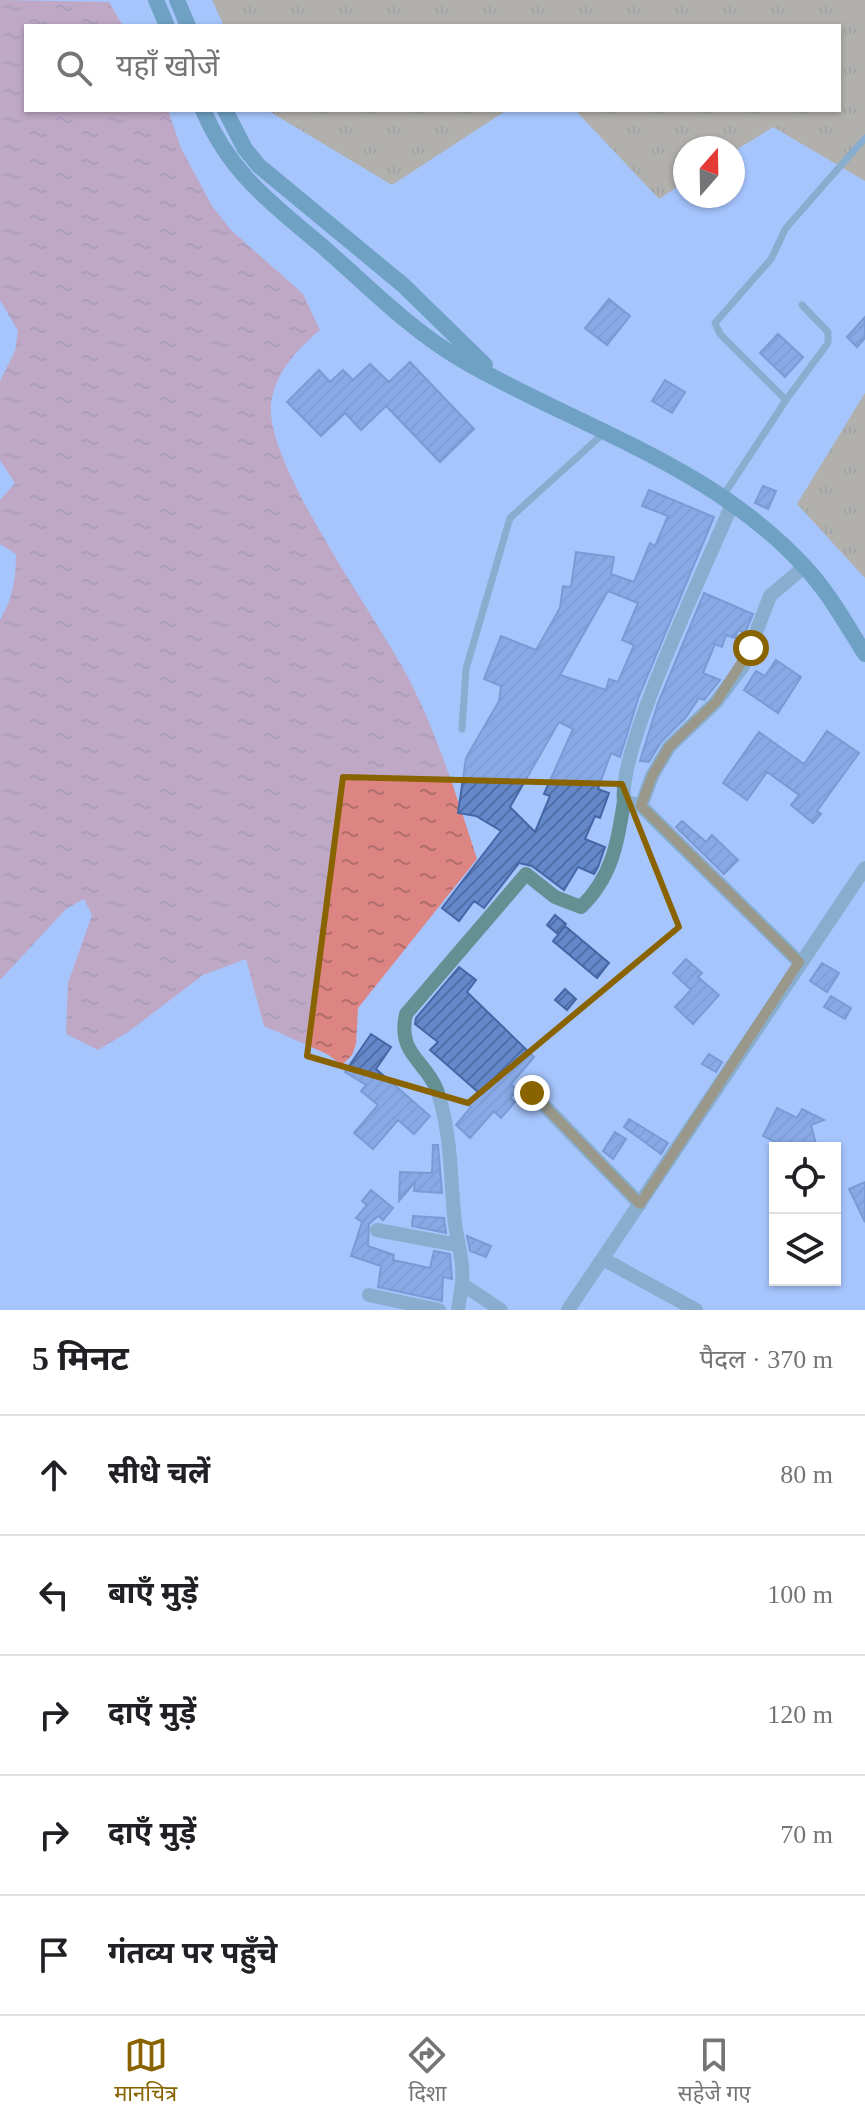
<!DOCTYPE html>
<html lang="hi">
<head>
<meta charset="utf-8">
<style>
	body { margin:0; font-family:"Times New Roman","Noto Sans Devanagari",serif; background:#f2f2f2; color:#202124 }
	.controls { position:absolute; right:24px; bottom:24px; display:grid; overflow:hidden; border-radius:0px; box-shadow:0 2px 6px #0004 }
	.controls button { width:72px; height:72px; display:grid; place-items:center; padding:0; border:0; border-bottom:2px solid #e0e0e0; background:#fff; color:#202124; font:40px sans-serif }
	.compass { position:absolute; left:673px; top:136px; width:72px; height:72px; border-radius:50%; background:#fff; box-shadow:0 2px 6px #0004; rotate:20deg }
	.stop { position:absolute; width:24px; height:24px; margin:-18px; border:6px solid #896300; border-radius:50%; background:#fff }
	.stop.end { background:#896300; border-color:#fff; box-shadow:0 2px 8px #0008 }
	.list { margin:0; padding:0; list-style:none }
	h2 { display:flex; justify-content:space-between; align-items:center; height:104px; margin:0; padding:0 32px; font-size:34px }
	h2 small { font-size:26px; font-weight:400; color:#757577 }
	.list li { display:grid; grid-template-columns:52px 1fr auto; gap:24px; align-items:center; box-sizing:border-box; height:120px; padding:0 32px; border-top:2px solid #e0e0e0 }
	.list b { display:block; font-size:30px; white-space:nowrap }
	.list em { font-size:26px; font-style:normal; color:#757577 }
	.icon { flex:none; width:44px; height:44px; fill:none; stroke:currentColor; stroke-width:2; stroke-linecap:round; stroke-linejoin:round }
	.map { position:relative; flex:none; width:865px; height:1310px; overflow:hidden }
	.search { position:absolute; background:#fff; box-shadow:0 2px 6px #0004; left:24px; right:24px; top:24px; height:88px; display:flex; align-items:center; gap:20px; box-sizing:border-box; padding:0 28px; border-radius:0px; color:#757577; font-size:30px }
	.sheet { height:704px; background:#fff }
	nav { display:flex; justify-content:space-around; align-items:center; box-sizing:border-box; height:112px; border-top:2px solid #e0e0e0; background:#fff; font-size:22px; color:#757577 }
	nav a { display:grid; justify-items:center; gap:4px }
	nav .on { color:#896300 }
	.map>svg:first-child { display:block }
	.grass { fill:url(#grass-tufts) }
	.water { fill:url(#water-ripples) }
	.building { fill:url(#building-hatch); stroke:#4566a6; stroke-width:2; fill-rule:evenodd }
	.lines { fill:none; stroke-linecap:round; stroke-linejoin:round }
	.lane { stroke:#649094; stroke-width:7 }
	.street { stroke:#649094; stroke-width:14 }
	.secondary { stroke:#2b767c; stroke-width:16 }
	.route { stroke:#896300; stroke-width:10 }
	.marked { fill:none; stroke:#896300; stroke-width:6; stroke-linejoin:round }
</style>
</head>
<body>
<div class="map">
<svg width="865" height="1310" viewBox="0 0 865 1310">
	<defs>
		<pattern id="grass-tufts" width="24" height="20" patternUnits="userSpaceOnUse" patternTransform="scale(2)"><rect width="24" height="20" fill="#c0984b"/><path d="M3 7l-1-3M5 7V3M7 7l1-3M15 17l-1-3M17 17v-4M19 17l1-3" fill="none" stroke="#9c7d41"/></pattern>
		<pattern id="water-ripples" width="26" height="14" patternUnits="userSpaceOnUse" patternTransform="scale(2)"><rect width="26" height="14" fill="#dc8582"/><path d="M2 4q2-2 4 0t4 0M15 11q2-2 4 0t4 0" fill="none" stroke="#b26e6d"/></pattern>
		<pattern id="building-hatch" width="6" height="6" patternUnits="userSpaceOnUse" patternTransform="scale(2)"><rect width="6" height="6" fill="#6488ca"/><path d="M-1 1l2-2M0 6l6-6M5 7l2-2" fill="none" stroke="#5270a7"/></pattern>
	</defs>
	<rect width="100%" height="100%" fill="#a6c5fd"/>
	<path class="grass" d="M212,0H865V181L773,127L733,152V148H685V182L659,199L575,110H839V26H224Z
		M267,110H507L392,185Z
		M865,393V578L797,504Z"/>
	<path class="water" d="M0,0L109,2L123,26H26V110H168L181,148L212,206L231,230L303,294L320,330C297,350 275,372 271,404C265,466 380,621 411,683C439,739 458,800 477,859L358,1008L356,1044L352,1055L342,1065L327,1054L264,1026L246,959L203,975L128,1032L98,1050L66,1034L68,983L92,915L84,899L66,909L0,980V620C13,599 16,577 16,554L0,544V500L15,483L0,460V381L15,351L18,331L0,300Z"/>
	<path class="building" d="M609,299L630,316L607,345L585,328Z
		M865,317V338L857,347L847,337Z
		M778,334L803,357L785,377L760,353Z
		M410,362L474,429L440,462L386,406L361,430L345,413L321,436L287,402L319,370L330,382L343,370L353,380L370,364L389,382Z
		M665,380L685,392L672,413L652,401Z
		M763,486L776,491L768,509L755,503Z
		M649,490L714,517L639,696L620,757L611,753L598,789L609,793L600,818L595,816L585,839L605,847L598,867L594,874L578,867L564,890L532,866L519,863L484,908L474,901L459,921L442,908L501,831L476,816L458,813L466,758L499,701L501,686L484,679L501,636L536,650L560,608L563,586L571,587L576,552L614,557L611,574L634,582L650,543L655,546L668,516L642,506ZM608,591L638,603L622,640L634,645L618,682L609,679L606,690L560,675ZM559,722L573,729L544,794L550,796L535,832L510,807Z
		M704,593L753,614L745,633L738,630L735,638L726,635L722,647L715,644L703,673L720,680L704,700L699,698L686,717L661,742L649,762L640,761L658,703Z
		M776,660L801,677L778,713L744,690L756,671L765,676Z
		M827,731L859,753L817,811L821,814L813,823L791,805L799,795L767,772L747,800L723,783L759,732L804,764Z
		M682,821L706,842L712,835L738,860L724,874L676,827Z
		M555,915L566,924L558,934L547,925Z
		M565,926L609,963L597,978L553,941Z
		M686,959L702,973L698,977L719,995L693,1024L675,1007L691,990L673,973Z
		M822,963L839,973L827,992L810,981Z
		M459,967L476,980L467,992L534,1057L511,1084L517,1090L510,1098L515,1102L501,1118L494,1111L470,1138L456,1125L471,1107L467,1104L478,1092L430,1050L438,1042L415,1024L416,1018Z
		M565,989L576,999L567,1010L555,1000Z
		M831,996L851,1008L845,1019L824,1007Z
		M371,1034L391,1047L376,1069L430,1116L414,1134L398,1120L373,1149L354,1133L378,1105L361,1091L366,1085L345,1072Z
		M709,1054L722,1062L716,1072L702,1064Z
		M777,1108L797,1118L802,1109L824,1120L811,1125L817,1148H787L763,1136Z
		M629,1119L668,1143L661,1154L624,1127Z
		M615,1132L626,1139L613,1159L603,1151Z
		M433,1145H438L442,1193L414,1191L415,1182L399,1201L400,1172L432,1173Z
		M865,1182V1222L849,1189Z
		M371,1190L393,1208L383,1220L378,1216L369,1224L368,1246L394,1255L393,1260L430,1268L434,1251L450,1254L452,1279L443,1277L442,1301L378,1287L381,1266L351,1256L362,1222L356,1218L367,1205L362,1201Z
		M413,1216L444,1218L446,1233L412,1226Z
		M467,1236L491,1246L486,1257L470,1251Z"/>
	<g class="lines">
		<path class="lane" d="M786,400L828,343V332L802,305
			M723,496L786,400L720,334L715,323L771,259L786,228L865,138
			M462,729L466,669L510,518L604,433"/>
		<path class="street" d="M624,801C617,749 708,563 732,504
			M641,806L799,962
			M532,1093L640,1204
			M377,1230L458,1245
			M603,1259L696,1310
			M462,1284C464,1262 458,1245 455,1224C450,1179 452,1133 437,1090C425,1060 397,1054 406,1014L526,874L555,897L581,907C612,877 618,842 624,801L641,806L652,776L669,747L716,702L743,666L770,596L805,566
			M369,1295L439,1310
			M458,1310L462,1284L501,1310
			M568,1310L865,868"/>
		<path class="secondary" d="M156,0L167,26
			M177,0L188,26
			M203,110C230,173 270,202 321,245C366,284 410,330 462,360C576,426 711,465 803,565C828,591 846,624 865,654
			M225,110L245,149L259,166L403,285L485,365"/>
	</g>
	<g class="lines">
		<path class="route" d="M532,1093L640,1204L799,962L641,806L652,776L669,747L716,702L751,648"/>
	</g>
	<path d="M0 0H865V1310H0ZM343,777L622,784L679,927L468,1103L307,1056Z" fill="#a6c5fd" fill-opacity=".55" fill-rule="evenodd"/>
	<path class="marked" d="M343,777L622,784L679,927L468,1103L307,1056Z"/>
</svg>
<div class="controls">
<button><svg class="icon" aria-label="locate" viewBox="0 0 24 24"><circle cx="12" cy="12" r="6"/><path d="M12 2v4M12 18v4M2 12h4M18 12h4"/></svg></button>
<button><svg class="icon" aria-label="layers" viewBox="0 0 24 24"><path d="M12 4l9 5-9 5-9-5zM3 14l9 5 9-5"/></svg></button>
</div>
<svg class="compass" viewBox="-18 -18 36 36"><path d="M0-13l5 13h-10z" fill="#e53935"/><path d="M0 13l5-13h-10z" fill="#757577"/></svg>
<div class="stop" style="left:751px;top:648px"></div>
<div class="stop end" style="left:532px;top:1093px"></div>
<div class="search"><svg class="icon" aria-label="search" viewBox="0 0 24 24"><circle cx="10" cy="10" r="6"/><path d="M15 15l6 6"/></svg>यहाँ खोजें</div>
</div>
<section class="sheet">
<h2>5 मिनट<small>पैदल · 370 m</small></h2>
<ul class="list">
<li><svg class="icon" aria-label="ahead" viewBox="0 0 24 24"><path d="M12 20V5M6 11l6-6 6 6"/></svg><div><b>सीधे चलें</b></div><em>80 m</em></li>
<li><svg class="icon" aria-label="left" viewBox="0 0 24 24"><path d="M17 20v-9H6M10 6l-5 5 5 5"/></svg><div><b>बाएँ मुड़ें</b></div><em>100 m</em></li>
<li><svg class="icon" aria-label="right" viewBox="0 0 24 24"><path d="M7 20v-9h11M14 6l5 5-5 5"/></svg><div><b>दाएँ मुड़ें</b></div><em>120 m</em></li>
<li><svg class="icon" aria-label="right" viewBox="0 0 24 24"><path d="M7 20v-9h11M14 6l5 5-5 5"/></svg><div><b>दाएँ मुड़ें</b></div><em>70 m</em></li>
<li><svg class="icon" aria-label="arrive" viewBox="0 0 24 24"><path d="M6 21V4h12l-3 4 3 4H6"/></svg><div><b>गंतव्य पर पहुँचे</b></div></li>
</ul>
</section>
<nav>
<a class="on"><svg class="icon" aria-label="map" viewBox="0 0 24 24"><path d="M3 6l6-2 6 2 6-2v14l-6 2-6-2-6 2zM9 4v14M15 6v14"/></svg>मानचित्र</a>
<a><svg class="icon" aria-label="directions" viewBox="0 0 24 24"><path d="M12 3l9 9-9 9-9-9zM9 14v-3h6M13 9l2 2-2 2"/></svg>दिशा</a>
<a><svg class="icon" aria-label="saved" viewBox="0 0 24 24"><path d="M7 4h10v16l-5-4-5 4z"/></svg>सहेजे गए</a>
</nav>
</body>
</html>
